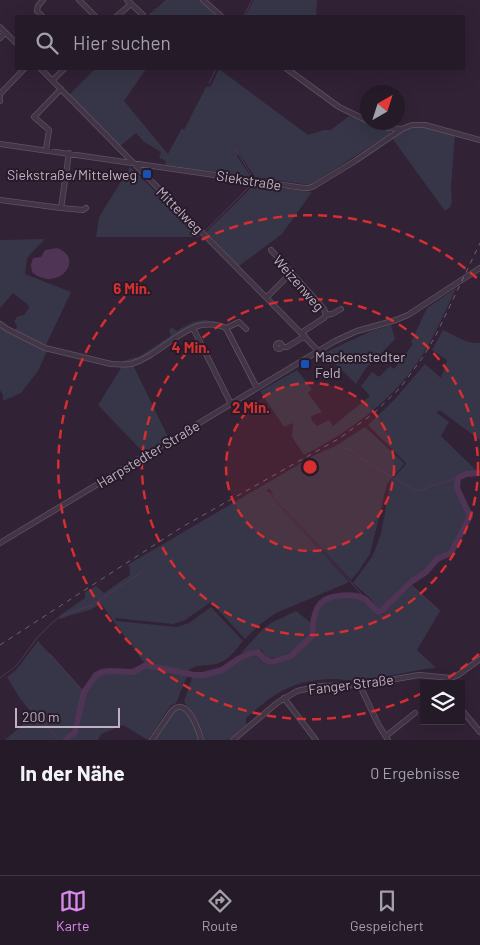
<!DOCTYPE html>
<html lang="de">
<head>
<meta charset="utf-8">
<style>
	body { margin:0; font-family:Barlow,sans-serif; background:#312734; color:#f1f3f6 }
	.controls { position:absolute; right:15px; bottom:15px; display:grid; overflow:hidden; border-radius:0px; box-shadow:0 5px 20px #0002 }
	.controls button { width:45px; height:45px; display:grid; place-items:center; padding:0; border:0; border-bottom:1px solid #423845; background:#251a28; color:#f1f3f6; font:25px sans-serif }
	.compass { position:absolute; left:360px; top:85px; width:45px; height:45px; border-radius:50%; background:#251a28; box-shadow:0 5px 20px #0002; rotate:39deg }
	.scale { position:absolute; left:15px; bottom:12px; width:105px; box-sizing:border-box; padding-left:5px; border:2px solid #bfb0c2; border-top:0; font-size:14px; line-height:18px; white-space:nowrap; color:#bfb0c2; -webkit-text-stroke:4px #271b2a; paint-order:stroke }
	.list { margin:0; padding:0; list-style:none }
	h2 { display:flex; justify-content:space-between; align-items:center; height:65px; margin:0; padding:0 20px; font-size:21px }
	h2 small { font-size:16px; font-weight:400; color:#a3a1a8 }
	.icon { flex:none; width:28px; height:28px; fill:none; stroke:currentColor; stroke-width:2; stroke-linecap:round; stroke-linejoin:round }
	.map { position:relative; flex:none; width:480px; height:740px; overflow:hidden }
	.search { position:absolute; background:#251a28; box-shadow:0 5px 20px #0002; left:15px; right:15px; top:15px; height:55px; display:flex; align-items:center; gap:12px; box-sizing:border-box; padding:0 18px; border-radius:0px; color:#a3a1a8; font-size:19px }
	.sheet { height:135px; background:#251a28 }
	nav { display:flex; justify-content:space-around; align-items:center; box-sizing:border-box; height:70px; border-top:1px solid #423845; background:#251a28; font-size:14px; color:#a3a1a8 }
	nav a { display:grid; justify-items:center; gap:2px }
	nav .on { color:#db8aed }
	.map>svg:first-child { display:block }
	.green { fill:#373648 }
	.water { fill:#4f3456 }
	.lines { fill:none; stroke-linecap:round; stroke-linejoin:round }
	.stream { stroke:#4f3456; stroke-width:1 }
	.river { stroke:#4f3456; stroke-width:6 }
	.minor-casing { stroke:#605363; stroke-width:6 }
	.minor { stroke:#423546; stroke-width:4.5 }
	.rail { stroke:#716075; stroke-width:1; stroke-dasharray:5 5; stroke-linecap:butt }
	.ring { fill:none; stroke:#d52f30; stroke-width:2.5; stroke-dasharray:9 6 }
	.transit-dot { fill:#1a4fb4; stroke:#271b2a; stroke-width:2 }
	.labels { text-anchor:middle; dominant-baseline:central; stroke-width:4; stroke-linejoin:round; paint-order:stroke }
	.poi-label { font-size:14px; fill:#bfb0c2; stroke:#271b2a; text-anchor:end }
	.street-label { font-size:14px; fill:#bfb0c2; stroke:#271b2a }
	.centre { fill:#d52f30; stroke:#271b2a; stroke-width:2.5 }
	.ring-label { font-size:15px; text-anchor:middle; font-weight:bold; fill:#d52f30; stroke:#271b2a; stroke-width:4; stroke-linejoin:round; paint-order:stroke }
</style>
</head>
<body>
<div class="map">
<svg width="480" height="740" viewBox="0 0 480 740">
	<rect width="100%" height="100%" fill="#312235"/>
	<path class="green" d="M166,0H200L217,16H147Z
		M254,0H317L316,16H245Z
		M95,69H146L124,101L168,154L182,128L184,130L206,87L211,86L219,69L308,135L324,130H331L349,116L389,130L391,133L310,185L255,177L239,153L237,156L251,177L166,165L165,160L159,158L161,152L144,142L136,133L120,146L69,95Z
		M418,126L455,135L451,187L452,202L450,207L445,211L392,138L408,128Z
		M130,167L138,174L200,237H96L99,217Z
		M254,185L312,192L282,234L239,266L206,232Z
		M45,239L27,258L25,274L71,292L45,347L14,332L17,326L14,321L18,316L24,315L29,308L27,304L13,293L0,308V240Z
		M456,288C446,310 436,333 423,354C395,399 351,431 304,455L292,437L293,423L284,427L260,391L297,370L312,389L308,393L322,412L311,416L312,421L317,426L329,420L333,426L370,396L361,386L372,372L379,377L390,366L394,369L413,344L411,342L427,308Z
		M204,320L218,322L216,324H198L148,356L133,362L134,367L169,439L143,452L98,405L121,368L123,361L140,356L169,337L171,335L169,331L171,328H173L177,331C186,325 194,321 204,320Z
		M391,325L395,339L379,356L366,368L356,384L324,353L371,331Z
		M0,326L47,351L38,371L21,393L3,401V395L0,390Z
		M443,330C455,335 466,344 480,343V440L441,411L436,412L449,422L441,436L477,471L466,472L456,478V492L468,516L450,553L437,557L424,571L411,581L382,609L378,608L370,598L353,583L371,558L375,550L381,533L391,481L406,464L405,462L368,425L395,399L425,364L441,378L447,360L432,350Z
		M365,427L403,462L404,464L387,484L370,554L358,572L351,580L274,497L270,489L266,490L349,582L347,583L276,613L259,625L245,639L211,602L185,620L173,624L115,618L116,621L177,627L189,623L211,607L243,641C236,649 230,659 219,663C209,667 196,663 188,671L145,664L101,604L90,610L68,616L61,619L59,616L85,598V592L96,586L104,593L130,575L129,564L313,456L337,445Z
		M412,586L440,611L417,650L436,668C410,670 384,679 357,680C349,681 342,679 334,679C292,680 276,692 246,718V725L228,740H204C202,730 197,720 192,712C189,708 186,706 184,701L192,678L205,676L224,670L243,659L257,655L260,660L263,662L278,663L294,656L313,636C318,624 314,612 324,601C337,597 355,593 367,602C373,607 374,613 383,615L389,606Z
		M296,611L311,623C310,626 310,631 309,635C304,648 279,661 265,657L262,650L257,649L240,654L264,628L271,623Z
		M38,641L83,690C80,696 81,700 80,707C78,721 74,730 64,740H5L34,715L21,700L7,677L16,670Z
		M146,666L188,674L176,703L170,706L148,740L123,725L101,734L98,740H71L75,736L79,729L84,695L95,678L98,676L104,673L116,672L133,673Z
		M180,708C190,713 197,729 199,740H154L173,711Z"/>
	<path class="water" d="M57,248C86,258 58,294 32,272L31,265L33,258L41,257L45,250Z"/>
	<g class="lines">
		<path class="stream" d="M244,16L252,0
			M209,83L216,69
			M235,148L253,178
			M205,231L252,184
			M344,448L351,450L360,458L416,491L423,490L428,487L458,478
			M269,492L349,580L362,595L363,598
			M410,584L439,610
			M50,654L80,688
			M0,678L16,666L37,638L52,623L58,618L74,611L90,606L142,572
			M83,691L84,692
			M25,702L58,739"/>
		<path class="river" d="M66,740L75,732L84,692L96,675L102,672L110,671L133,672L146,665L194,675H203L222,670L238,659L249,654L258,652L264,659L272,662L278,660L291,656L312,636C313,626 313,611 321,603C329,594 355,593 365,599C370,603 374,609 379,612L382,611L388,604L393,600L411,582L426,572L437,559L451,553L470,516L457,488L458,478L466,474L480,473"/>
		<g class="minor-casing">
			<path id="minor" d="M79,0L95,16
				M127,0L143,15
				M203,0L221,16
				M42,16L37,11L38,6L43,0
				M117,16L131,4
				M0,27L16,43
				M0,38L5,32
				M41,69L301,333L318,351
				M287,69L339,107L368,121
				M53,80L64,69
				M0,94L24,69
				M0,98V101
				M371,122L388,128L402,129
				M0,144L304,188H309L314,186L355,161L402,129L412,125H425L480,140
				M46,150L49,130L34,117L61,89
				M0,200L61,208L69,153
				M61,208L83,210L86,208
				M271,250L324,309L326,315L324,318L301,333
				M267,297L288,276
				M326,315L332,314L341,309
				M0,324L7,329L45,348L111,364C117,364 124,365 131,364C155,357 172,336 195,327C204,323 218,324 226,328L257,388
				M193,328L231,404
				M226,328L239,322L246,329
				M276 346a3 3 0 1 1 6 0a3 3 0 1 1-6 0Z
				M282,347H287L305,336
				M0,543L335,341L357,331L396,320L408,315L480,268
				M361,685L362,690L378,724L388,740
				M284,698L316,740
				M461,709L480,732
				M386,736L415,713
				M152,740L171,712C186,694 198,728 201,740
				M233,740L277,703L297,691L320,686L361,685L419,675L451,678L458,675L480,659"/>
		</g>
		<use href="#minor" class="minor"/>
		<path class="rail" d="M0,645L182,527L340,438L374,413L400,388L423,357L436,335L480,243"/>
	</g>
	<circle cx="310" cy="467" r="84" fill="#d52f30" fill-opacity=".12"/>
	<g class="ring">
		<circle cx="310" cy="467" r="84"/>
		<circle cx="310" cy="467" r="168"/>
		<path d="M479 654A252 252 0 0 1 440 683M422 693A252 252 0 1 1 479 280"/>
	</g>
	<g class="transit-dot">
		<rect x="142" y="169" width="10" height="10" rx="2.5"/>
		<rect x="300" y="359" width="10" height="10" rx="2.5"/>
	</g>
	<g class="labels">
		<g class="poi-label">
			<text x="137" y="174">Siekstraße/Mittelweg</text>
			<text x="315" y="356" text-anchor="start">Mackenstedter<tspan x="315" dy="16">Feld</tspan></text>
		</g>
		<g class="street-label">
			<text transform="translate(249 180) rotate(9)">Siekstraße</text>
			<text transform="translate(180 210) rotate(45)">Mittelweg</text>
			<text transform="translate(299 283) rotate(49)">Weizenweg</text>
			<text transform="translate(148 454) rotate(-31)">Harpstedter Straße</text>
			<text transform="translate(351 684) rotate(-7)">Fanger Straße</text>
		</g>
	</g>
	<circle cx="310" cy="467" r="8" class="centre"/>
	<g class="ring-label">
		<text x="132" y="294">6 Min.</text>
		<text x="191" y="353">4 Min.</text>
		<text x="251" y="413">2 Min.</text>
	</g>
</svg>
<div class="controls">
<button><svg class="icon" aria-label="layers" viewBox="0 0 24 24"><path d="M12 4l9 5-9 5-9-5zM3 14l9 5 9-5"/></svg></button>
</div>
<svg class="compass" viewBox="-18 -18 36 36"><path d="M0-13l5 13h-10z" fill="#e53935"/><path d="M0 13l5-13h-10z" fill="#a3a1a8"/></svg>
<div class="scale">200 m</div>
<div class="search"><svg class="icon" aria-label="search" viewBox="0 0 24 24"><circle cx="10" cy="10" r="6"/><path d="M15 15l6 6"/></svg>Hier suchen</div>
</div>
<section class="sheet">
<h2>In der Nähe<small>0 Ergebnisse</small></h2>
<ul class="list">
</ul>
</section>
<nav>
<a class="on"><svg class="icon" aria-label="map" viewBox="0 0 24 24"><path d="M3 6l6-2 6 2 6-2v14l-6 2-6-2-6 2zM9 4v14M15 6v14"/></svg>Karte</a>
<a><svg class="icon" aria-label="directions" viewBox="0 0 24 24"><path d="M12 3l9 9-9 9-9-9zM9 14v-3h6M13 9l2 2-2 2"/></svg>Route</a>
<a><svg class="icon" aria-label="saved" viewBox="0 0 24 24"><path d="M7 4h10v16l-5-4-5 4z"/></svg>Gespeichert</a>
</nav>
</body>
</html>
